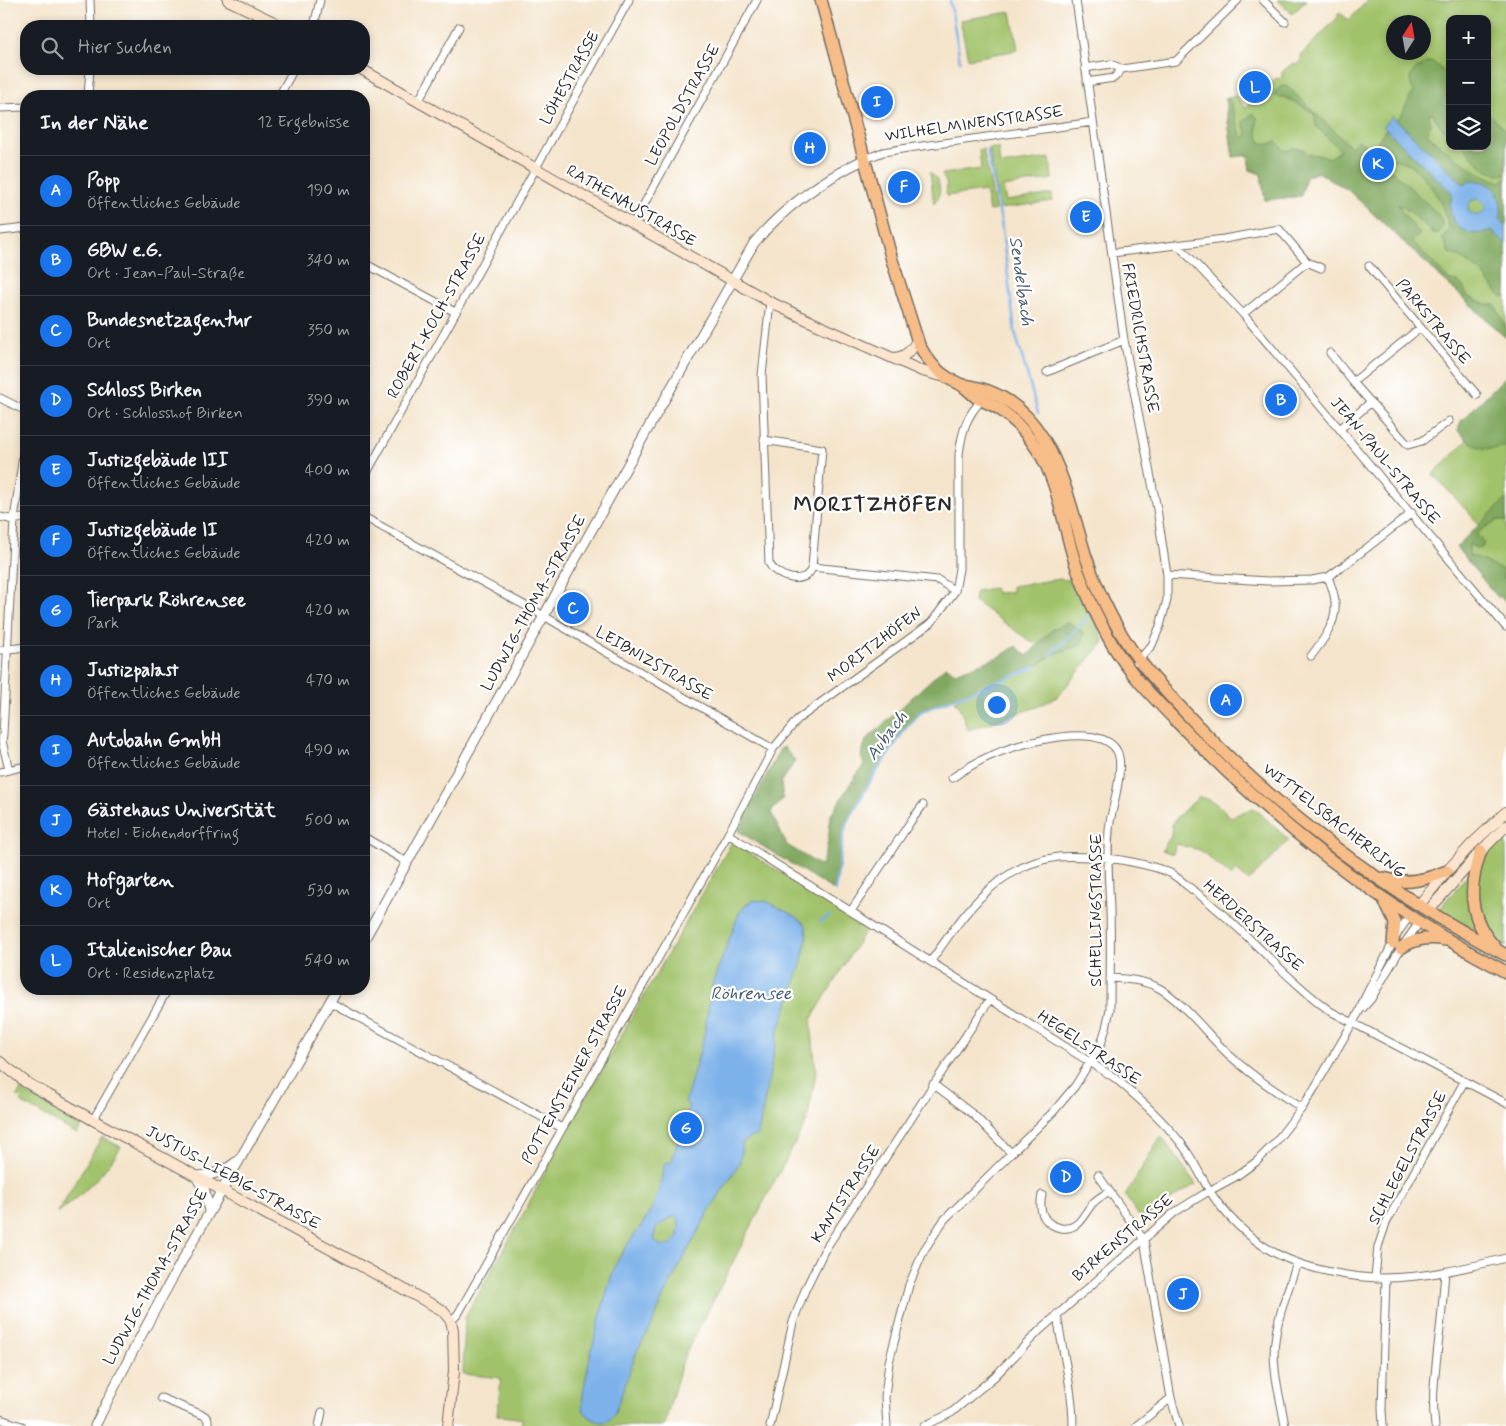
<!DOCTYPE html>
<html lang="de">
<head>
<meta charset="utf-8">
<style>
	body { margin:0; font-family:Mynerve,sans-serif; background:#20242c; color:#f1f3f6 }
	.controls { position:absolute; right:15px; top:15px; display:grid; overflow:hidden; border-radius:10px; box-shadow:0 2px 8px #0003 }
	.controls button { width:45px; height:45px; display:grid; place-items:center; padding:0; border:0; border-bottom:1px solid #363941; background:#171b24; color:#f1f3f6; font:25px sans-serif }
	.compass { position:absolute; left:1386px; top:15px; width:45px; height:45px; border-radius:50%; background:#171b24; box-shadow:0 2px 8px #0003; rotate:11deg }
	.you { position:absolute; left:996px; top:704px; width:18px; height:18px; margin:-12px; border:4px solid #fff; border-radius:50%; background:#1a73e8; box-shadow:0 0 0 8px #1a73e833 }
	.badge { display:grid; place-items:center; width:32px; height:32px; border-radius:50%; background:#1a73e8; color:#fff; font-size:16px; font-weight:700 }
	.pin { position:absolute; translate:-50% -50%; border:2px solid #fff; box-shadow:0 1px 5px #0006 }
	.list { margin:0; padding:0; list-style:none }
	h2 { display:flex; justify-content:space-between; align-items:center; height:65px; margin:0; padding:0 20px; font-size:21px }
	h2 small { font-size:16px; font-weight:400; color:#9ea1a6 }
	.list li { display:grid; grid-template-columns:32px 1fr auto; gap:15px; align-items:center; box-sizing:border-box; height:70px; padding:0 20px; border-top:1px solid #363941 }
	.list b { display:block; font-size:19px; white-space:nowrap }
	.list p { margin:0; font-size:16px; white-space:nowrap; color:#9ea1a6 }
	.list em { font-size:16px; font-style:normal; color:#9ea1a6 }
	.icon { flex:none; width:28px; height:28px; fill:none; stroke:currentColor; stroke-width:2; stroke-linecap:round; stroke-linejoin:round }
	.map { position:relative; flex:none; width:1506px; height:1426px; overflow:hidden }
	.search { position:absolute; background:#171b24; box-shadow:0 2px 8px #0003; left:20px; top:20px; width:350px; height:55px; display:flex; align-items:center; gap:12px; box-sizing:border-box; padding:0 18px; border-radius:20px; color:#9ea1a6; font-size:19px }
	.panel { position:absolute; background:#171b24; box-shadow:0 2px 8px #0003; left:20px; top:90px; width:350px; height:905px; border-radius:20px }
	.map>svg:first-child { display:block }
	.green { fill:#a1c26b; stroke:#66764b; fill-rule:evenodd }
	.forest { fill:#80a85f; stroke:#566a45 }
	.water { fill:#7bb1e9; stroke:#536e8a; fill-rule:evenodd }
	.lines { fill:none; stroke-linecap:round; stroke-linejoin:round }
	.stream { stroke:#7bb1e9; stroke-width:2.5 }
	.minor-casing { stroke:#716c63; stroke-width:9 }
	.tertiary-casing { stroke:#716c63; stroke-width:11 }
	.secondary-casing { stroke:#716c63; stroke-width:12 }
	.primary-casing { stroke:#716c63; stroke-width:14 }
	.minor { stroke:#fff; stroke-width:7 }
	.tertiary { stroke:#fff; stroke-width:9 }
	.secondary { stroke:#fce5cf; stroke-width:10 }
	.primary { stroke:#f7bd88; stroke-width:11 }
	.labels { text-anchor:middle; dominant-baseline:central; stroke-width:4.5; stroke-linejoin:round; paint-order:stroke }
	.street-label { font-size:16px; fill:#2b2b2b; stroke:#fff }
	.water-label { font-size:18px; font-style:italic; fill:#475a6e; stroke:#fff }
	.district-label { font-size:21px; font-weight:bold; letter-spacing:1px; fill:#2b2b2b; stroke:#fff }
</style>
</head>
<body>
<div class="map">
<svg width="1506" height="1426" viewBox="0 0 1506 1426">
	<rect width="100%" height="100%" fill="#fff"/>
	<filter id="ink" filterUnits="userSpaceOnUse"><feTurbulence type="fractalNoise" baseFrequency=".02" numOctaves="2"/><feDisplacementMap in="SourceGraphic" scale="10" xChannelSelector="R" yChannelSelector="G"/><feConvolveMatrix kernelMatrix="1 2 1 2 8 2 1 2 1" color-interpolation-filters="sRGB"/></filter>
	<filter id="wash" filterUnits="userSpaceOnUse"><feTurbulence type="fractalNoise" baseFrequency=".0096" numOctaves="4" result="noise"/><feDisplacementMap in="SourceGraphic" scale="20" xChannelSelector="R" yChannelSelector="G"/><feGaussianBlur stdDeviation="1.12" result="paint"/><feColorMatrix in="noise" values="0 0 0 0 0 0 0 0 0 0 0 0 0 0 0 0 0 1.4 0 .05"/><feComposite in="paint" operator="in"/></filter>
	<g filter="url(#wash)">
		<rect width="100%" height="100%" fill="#f4e4cb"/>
		<path class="green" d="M1278,0H1307L1292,14Z
			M1368,0H1506V338L1348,190L1318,172L1306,177L1301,196L1265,200L1261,174L1250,170L1248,155L1233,157L1225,99L1235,96L1246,108L1276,78L1280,79L1282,77V72L1293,63L1297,64L1301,60V55L1338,17V14H1341L1349,20ZM1450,19H1487V146H1450ZM1394,22H1424V52H1394Z
			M1011,12L1018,50L968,59L960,20Z
			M989,148H998L1000,165L1050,158L1052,179L1003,187L1006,201L1052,194L1053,201L999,209Z
			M983,149L996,210L989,211L985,191L946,196L947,185L942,174L981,169L979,150Z
			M930,172C941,181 943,193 934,204Z
			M1506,376V603L1500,596L1498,598L1456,547L1480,525L1433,474L1467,440L1458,431L1461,421Z
			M1072,573L1104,642L1057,697L1037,707L968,730L958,704L954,702L967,694L1036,667L1051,655L1080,645L1052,630L1038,644L1027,639L974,601L976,591L994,588L996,593L1012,592V586L1060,579L1068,580Z
			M1199,797C1212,799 1222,807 1230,817L1254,808L1289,840L1249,881L1236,870L1231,876L1200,850L1176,844L1173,854L1162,850L1171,836L1172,825L1178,816Z
			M1502,838L1506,843V947L1438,910L1488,851Z
			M732,842L867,927L811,1020L816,1073L807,1121L772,1186L683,1359L664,1426H520L523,1419L497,1415L501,1378L463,1374L465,1317L519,1222L565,1134Z
			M21,1090L82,1125L77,1134L20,1102L22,1098L17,1096Z
			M1161,1136L1196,1184L1170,1200L1144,1223L1125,1196Z
			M102,1137L121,1147C103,1175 84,1194 57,1213Z"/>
		<path class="forest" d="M1427,62H1433L1450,77V134L1440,126L1434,115L1429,114L1430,125L1427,134C1451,154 1471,173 1501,182L1506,177V225L1500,220C1506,194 1488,173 1463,184L1396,120L1402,114L1413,91C1406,73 1413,72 1427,62Z
			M1285,86L1289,88L1351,147L1358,140L1365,145L1440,216L1443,226L1439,233H1433L1413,214L1398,204L1402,212L1420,234L1412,241L1450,281C1461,281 1464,286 1467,296L1486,304L1495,305C1501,318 1506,323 1506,338L1348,190L1318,172L1306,177L1301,196L1265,200L1261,174L1250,170L1248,155L1233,157L1225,99L1229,98L1241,135L1244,138L1247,134L1243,123L1246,119L1253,113L1257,117V132L1260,142L1268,144L1277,142L1286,151L1293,148L1304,149L1306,154L1322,155L1330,158L1340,150L1316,126L1314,114C1311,111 1288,98 1284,97C1281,97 1278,97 1275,96V93L1280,87Z
			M1487,112L1506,130V174C1484,176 1477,160 1463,146H1487Z
			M1386,129L1453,194C1442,219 1466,242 1491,230L1506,244V296L1502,297C1495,292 1492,285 1486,278C1477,268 1462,257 1449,253L1442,237L1449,230C1445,205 1430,180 1410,165C1403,160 1394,161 1388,157C1384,155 1380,149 1377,146L1378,140Z
			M1506,376V447C1501,447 1495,449 1490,449C1476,449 1467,440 1458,431L1461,421Z
			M1506,499V521L1497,520L1480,531L1477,535L1484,542L1482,548H1476L1469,544V556C1486,558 1486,566 1502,569L1503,578H1506V603L1500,596L1498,598L1456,547Z
			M1068,622L1084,633L1080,645L1051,655L1036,667L922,711L906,728L870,782L846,825L843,837L835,891L738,831L780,749L784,747L795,761L781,783L783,799L771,812L787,845L821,866L827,847L831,815L850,784L864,765L861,756L866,740L946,666L955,673L1001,656L1016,646L1027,656L1052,630Z"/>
		<path class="water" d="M1392,116L1463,184C1488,173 1506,193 1500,220L1506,225V244L1491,230C1465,242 1442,220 1453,194L1383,126ZM1479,199L1485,204V210L1480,215H1475L1469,212L1468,205L1472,200Z
			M754,900L766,901L797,917L806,925L807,937L802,961L777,1036L758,1134L742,1143L740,1162L708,1213L664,1295L652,1325L637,1351L614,1415C610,1420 608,1422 601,1422C594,1421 586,1416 583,1409C578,1395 608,1281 616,1264C626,1243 643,1227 653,1206C659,1192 662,1176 665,1162L671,1163L689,1105L685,1103L704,1036L712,985L739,913L746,905ZM675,1217L679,1221L678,1237L670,1245L660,1246L654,1239L656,1228L668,1219Z"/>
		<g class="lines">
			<path class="stream" d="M950,0L960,61
				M987,150L1001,221L1015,332L1038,413
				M1051,655L1089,616
				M835,891L843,837L846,825L870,782L906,728L922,711L1036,667
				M820,922L829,916"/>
		</g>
	</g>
	<g filter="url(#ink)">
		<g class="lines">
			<g class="minor-casing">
				<path id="minor" d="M90,0L91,26
					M1076,0L1124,340L1157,509L1167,575V600L1160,626L1152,645L1137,662
					M1263,0L1285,22
					M314,26L320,0
					M1085,68L1111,64L1122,69L1176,61L1238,0
					M1087,82L1114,78L1122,69
					M88,96L90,69
					M279,96L294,69
					M418,102L459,27
					M0,108L26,107
					M865,159L883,152L908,148L1093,122
					M633,224L757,0
					M0,231L26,228
					M1177,244L1243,314L1506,627
					M1112,253L1224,239L1279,229L1307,262L1321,268
					M364,263L455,312
					M1369,266L1477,395
					M1243,314L1307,262
					M1330,353L1353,382L1408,445L1422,441L1449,421
					M1047,372L1124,340
					M1353,382L1420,328
					M0,398L26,411
					M1340,429L1371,402
					M764,440L822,449L812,567C807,586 777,579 769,563L762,375L770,302
					M364,478L629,0
					M0,517L14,520L26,517
					M364,517L544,616L773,749
					M812,567L938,580L955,591
					M1167,575L1268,581L1312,580L1328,577L1346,564L1412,513
					M0,650L26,647
					M1311,656C1323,641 1337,622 1335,603C1335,594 1331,585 1328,577
					M9,770L2,741L3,734L14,520L26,434
					M0,772L26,766
					M728,834L1115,1078C1140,1099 1167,1123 1186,1150C1199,1169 1207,1191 1222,1208C1237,1226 1256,1243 1277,1254C1306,1269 1350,1278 1383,1278C1424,1278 1466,1268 1506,1258
					M364,837L407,862
					M851,911L911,821L923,805
					M931,961C964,914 996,865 1058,857C1069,856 1081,857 1092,857C1111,857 1153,865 1170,873C1179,878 1188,887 1197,893C1245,929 1282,976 1330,1011L1506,1103
					M1110,978C1127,979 1144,980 1159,988C1182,1001 1208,1035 1228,1054C1251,1075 1276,1092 1302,1108
					M330,1002L562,1128
					M1363,1008L1371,999L1401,948L1419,923
					M933,1084L974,1115L1011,1153
					M93,1120L168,989
					M1098,1175L1144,1240L1171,1398L1179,1426
					M1042,1195C1040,1204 1040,1214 1047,1221C1051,1225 1056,1227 1061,1228C1079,1231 1083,1214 1093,1203C1098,1198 1104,1195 1109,1191
					M1375,1278L1378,1247L1386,1223L1464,1082
					M1057,1314C1062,1352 1073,1388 1073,1426
					M451,1321L458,1314L728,834L773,749L798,719L931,623L955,591L959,569V454C962,432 966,416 982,400
					M161,1398L205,1416L208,1420V1426
					M0,1419L22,1426
					M319,1426L322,1412
					M770,1426L793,1322L805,1290L824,1251L990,999
					M887,1426L885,1397L889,1362L909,1285L924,1250L944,1220L1054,1111L1075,1086L1101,1044L1106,1028L1110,1009C1110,976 1111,943 1110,910C1109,881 1106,851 1110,822C1113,805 1125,766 1117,751C1100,721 1020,743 995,754C979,760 965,769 952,778
					M924,1426L951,1413L995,1376L1040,1330L1175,1212L1209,1191L1235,1177L1256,1162L1274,1144L1302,1108L1314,1089L1359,1012L1365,997L1399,931L1409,917
					M1136,1426L1171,1398
					M1285,1426C1281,1400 1271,1367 1275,1341C1278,1314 1289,1288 1297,1263
					M1383,1426L1382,1408L1386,1278
					M1435,1426C1431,1396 1436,1367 1439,1337C1442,1316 1443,1294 1445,1272"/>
			</g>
			<g class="tertiary-casing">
				<path id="tertiary" d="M364,940L646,432L754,243C785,206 822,180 865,159
					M196,1176C212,1176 224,1172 236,1162
					M196,1176L205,1192L209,1211
					M95,1426C168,1276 256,1135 337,989"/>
			</g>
			<g class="secondary-casing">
				<path id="secondary" d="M228,0L282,26
					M361,69L770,302L820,326L922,371L945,377
					M894,358C906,357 912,350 918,339
					M1419,905L1447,871L1472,844L1506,812
					M1428,911L1481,851L1506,826
					M0,1062L27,1083L93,1120L442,1310L451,1321L453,1330L454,1371L448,1426"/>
			</g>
			<g class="primary-casing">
				<path id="primary" d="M821,0L892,260L919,345C926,358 935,370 948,378C953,381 959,383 963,386C968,390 972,394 977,398C985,402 994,405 1001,410C1015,420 1028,435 1037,449C1061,485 1063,531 1078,571C1087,596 1099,621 1112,644C1132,678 1163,707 1190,735C1284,831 1387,910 1506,972
					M964,385C1051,397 1065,489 1086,557C1095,584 1107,611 1122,635C1139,664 1162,687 1184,711C1275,810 1387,893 1506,955
					M1481,851C1468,886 1468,918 1495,947
					M1383,878C1405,885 1426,880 1447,871
					M1385,902L1395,923L1393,943
					M1401,948C1414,939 1430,937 1445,940"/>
			</g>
			<use href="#minor" class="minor"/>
			<use href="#tertiary" class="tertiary"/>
			<use href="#secondary" class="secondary"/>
			<use href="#primary" class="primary"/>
		</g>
	</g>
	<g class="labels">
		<g class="street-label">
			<text transform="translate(570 78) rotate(-61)">LÖHESTRASSE</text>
			<text transform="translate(683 105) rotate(-61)">LEOPOLDSTRASSE</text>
			<text transform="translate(974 124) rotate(-8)">WILHELMINENSTRASSE</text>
			<text transform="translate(631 206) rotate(30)">RATHENAUSTRASSE</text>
			<text transform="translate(437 316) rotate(-61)">ROBERT-KOCH-STRASSE</text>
			<text transform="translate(1433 322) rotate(50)">PARKSTRASSE</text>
			<text transform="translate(1140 338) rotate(80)">FRIEDRICHSTRASSE</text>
			<text transform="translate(1385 461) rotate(50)">JEAN-PAUL-STRASSE</text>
			<text transform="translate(534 603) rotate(-61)">LUDWIG-THOMA-STRASSE</text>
			<text transform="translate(875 645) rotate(-37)">MORITZHÖFEN</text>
			<text transform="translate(654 664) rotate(30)">LEIBNIZSTRASSE</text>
			<text transform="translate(1334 821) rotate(38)">WITTELSBACHERRING</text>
			<text transform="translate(1096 910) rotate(-90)">SCHELLINGSTRASSE</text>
			<text transform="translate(1253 926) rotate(42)">HERDERSTRASSE</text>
			<text transform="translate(1089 1048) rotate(34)">HEGELSTRASSE</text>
			<text transform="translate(575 1075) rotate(-61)">POTTENSTEINER STRASSE</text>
			<text transform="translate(1408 1158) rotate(-62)">SCHLEGELSTRASSE</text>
			<text transform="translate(233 1178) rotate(29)">JUSTUS-LIEBIG-STRASSE</text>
			<text transform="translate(846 1194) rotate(-57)">KANTSTRASSE</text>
			<text transform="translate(1123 1238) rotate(-40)">BIRKENSTRASSE</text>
			<text transform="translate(156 1277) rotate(-61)">LUDWIG-THOMA-STRASSE</text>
		</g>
		<g class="water-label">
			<text transform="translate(1021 281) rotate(82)">Sendelbach</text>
			<text transform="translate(887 736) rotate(-53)">Aubach</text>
			<text x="751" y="994">Röhrensee</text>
		</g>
		<g class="district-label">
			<text x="873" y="505">MORITZHÖFEN</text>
		</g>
	</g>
</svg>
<div class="controls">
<button>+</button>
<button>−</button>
<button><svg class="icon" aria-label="layers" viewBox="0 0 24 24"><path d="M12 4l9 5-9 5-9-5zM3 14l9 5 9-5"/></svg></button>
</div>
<svg class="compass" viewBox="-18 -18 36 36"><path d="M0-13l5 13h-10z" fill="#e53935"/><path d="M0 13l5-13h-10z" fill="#9ea1a6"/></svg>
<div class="you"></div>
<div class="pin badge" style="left:1226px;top:700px">A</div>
<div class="pin badge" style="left:1281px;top:400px">B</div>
<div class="pin badge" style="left:573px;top:608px">C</div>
<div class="pin badge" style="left:1066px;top:1177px">D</div>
<div class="pin badge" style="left:1086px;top:217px">E</div>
<div class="pin badge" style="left:904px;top:187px">F</div>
<div class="pin badge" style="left:686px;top:1128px">G</div>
<div class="pin badge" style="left:810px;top:148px">H</div>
<div class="pin badge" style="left:877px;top:102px">I</div>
<div class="pin badge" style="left:1183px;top:1294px">J</div>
<div class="pin badge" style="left:1378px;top:164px">K</div>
<div class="pin badge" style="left:1255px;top:87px">L</div>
<div class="search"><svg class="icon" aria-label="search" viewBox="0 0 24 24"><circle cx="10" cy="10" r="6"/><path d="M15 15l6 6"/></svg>Hier suchen</div>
<section class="panel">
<h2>In der Nähe<small>12 Ergebnisse</small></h2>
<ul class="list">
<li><span class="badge">A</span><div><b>Popp</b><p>Öffentliches Gebäude</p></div><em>190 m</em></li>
<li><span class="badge">B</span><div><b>GBW e.G.</b><p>Ort · Jean-Paul-Straße</p></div><em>340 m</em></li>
<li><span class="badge">C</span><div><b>Bundesnetzagentur</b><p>Ort</p></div><em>350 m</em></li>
<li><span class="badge">D</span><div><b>Schloss Birken</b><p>Ort · Schlosshof Birken</p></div><em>390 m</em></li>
<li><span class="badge">E</span><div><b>Justizgebäude III</b><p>Öffentliches Gebäude</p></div><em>400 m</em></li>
<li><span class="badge">F</span><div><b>Justizgebäude II</b><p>Öffentliches Gebäude</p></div><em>420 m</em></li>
<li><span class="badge">G</span><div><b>Tierpark Röhrensee</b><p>Park</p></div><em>420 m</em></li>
<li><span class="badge">H</span><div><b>Justizpalast</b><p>Öffentliches Gebäude</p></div><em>470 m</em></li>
<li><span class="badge">I</span><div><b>Autobahn GmbH</b><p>Öffentliches Gebäude</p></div><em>490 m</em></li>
<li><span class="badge">J</span><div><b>Gästehaus Universität</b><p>Hotel · Eichendorffring</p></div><em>500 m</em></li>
<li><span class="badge">K</span><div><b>Hofgarten</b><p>Ort</p></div><em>530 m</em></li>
<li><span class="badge">L</span><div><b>Italienischer Bau</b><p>Ort · Residenzplatz</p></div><em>540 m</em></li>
</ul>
</section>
</div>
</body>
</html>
